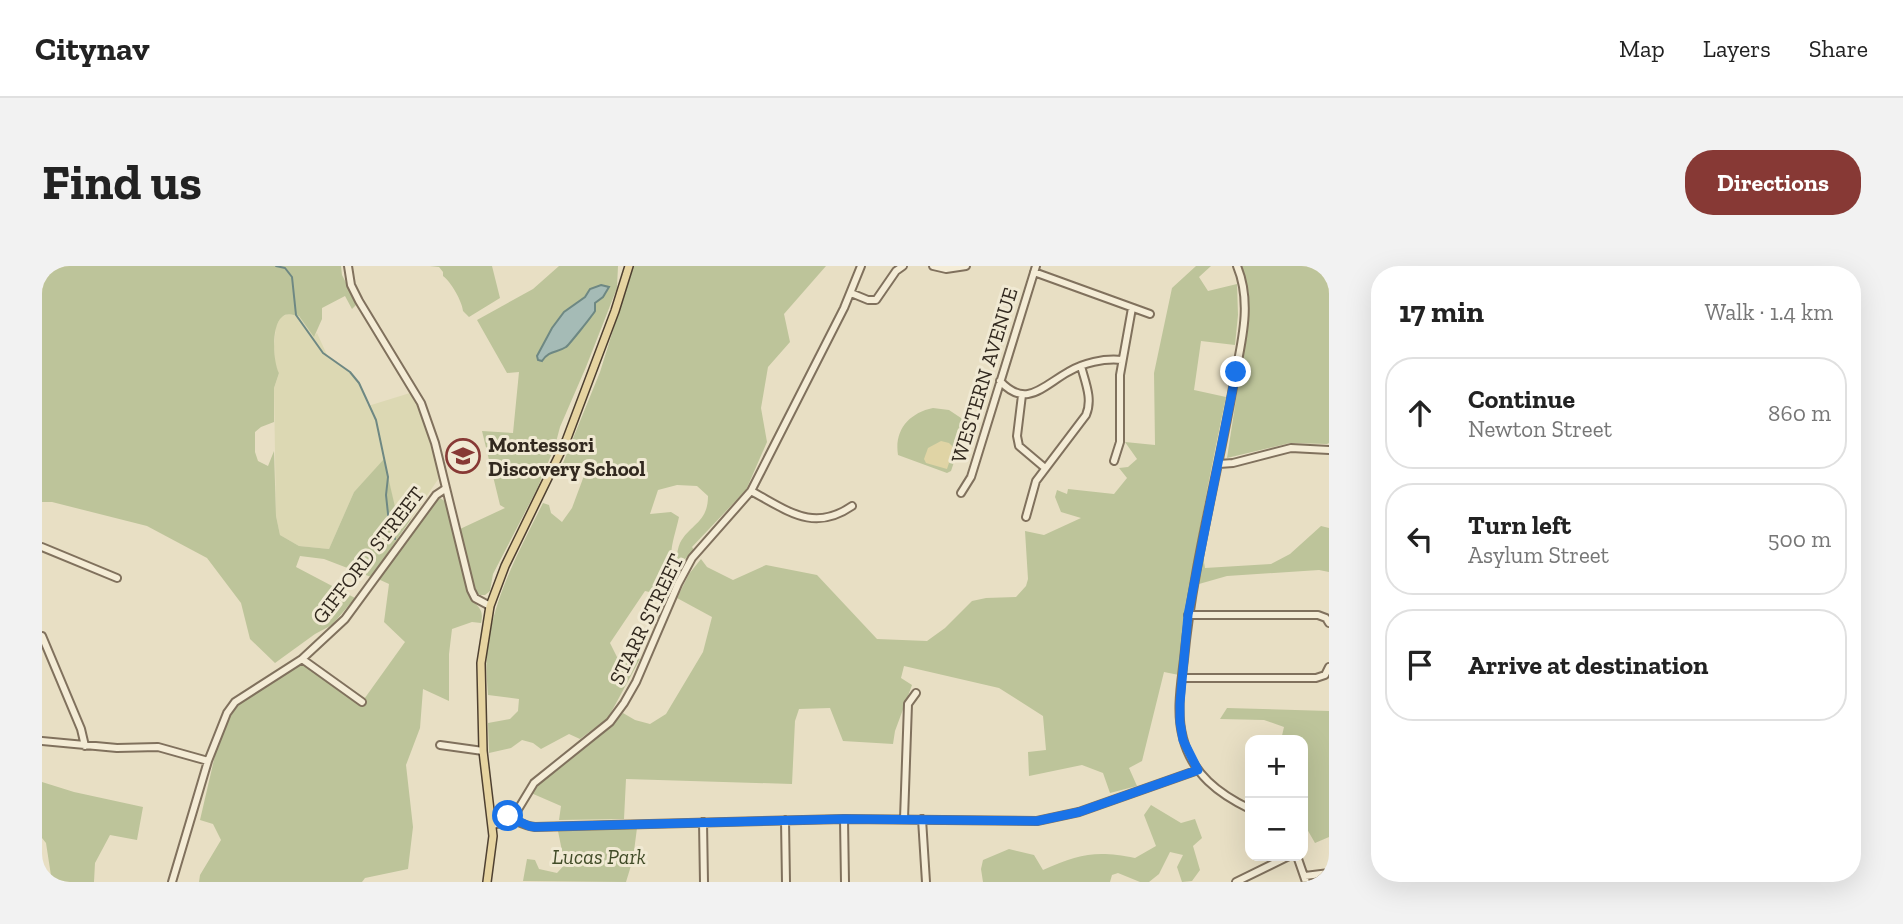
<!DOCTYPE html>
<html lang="en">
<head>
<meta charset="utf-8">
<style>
	body { margin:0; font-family:"Zilla Slab",serif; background:#f2f2f2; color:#222 }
	.controls { position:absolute; right:21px; bottom:21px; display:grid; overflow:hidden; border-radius:14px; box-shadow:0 7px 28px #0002 }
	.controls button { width:63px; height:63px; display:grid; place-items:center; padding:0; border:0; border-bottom:2px solid #e0e0e0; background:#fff; color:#222; font:35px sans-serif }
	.stop { position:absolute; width:21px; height:21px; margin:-16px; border:5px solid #1a73e8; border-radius:50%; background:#fff }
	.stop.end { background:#1a73e8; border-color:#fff; box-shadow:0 2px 7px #0008 }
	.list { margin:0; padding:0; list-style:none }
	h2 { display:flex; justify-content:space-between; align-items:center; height:91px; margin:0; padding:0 28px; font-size:30px }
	h2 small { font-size:23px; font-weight:400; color:#767676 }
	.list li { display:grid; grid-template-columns:46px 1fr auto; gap:21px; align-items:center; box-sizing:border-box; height:112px; margin:0 14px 14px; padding:0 14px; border:2px solid #e0e0e0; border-radius:28px }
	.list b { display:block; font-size:26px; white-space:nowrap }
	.list p { margin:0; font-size:23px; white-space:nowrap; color:#767676 }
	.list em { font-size:23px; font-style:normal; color:#767676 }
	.icon { flex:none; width:38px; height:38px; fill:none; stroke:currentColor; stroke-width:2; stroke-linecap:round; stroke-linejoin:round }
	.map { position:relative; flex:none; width:1287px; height:616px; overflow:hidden; border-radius:28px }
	header { display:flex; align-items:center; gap:42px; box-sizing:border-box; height:98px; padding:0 35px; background:#fff; border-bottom:2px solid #e0e0e0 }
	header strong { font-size:33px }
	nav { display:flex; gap:38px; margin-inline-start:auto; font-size:24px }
	.intro { display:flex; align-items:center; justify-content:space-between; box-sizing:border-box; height:168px; padding:0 42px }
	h1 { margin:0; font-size:49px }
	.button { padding:18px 32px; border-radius:28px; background:#873935; color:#fff; font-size:24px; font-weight:700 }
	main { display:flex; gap:42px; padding:0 42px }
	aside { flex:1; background:#fff; border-radius:28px; box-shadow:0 7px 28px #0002 }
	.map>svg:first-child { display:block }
	.farmland { fill:#dcd8b3 }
	.green { fill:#bdc49a; fill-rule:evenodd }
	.sand { fill:#e0d4a5 }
	.water { fill:#a5bbb6; stroke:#6e8883; stroke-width:2 }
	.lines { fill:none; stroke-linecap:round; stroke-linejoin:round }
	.stream { stroke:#6e8883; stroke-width:2 }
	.minor-casing { stroke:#80715d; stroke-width:10 }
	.major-casing { stroke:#4e4031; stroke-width:10 }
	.minor { stroke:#f4ecd6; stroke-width:6 }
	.major { stroke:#e6d4a1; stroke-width:7 }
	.route { stroke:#1a73e8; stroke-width:9 }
	.labels { text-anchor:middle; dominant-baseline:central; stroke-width:6; stroke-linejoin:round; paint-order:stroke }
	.street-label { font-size:21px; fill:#32291f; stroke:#f0e9d3 }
	.poi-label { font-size:21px; font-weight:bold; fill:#32291f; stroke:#f0e9d3; text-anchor:start }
	.park-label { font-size:21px; font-style:italic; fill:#414c28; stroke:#f0e9d3 }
</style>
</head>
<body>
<header>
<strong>Citynav</strong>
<nav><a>Map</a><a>Layers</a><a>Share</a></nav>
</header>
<div class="intro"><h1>Find us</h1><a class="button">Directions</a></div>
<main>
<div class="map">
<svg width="1287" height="616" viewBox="0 0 1287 616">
	<rect width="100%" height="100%" fill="#e8dfc4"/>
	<path class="farmland" d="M246,48L257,50L272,70L275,67L285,89L308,106L317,117L326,140L368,127L375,137L390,178L397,212L369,253L354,246L342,194L312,226L287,283L257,280L238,269L234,250L232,122L237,107L233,99L232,80L234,60L239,51Z"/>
	<path class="green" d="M0,0H299L300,9L315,38L310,43L303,30L280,42V53L272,71L257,50C251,49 245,46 240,51C229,60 231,96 237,107L232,122V156L219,161L213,166V186L216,195L226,200L232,185L234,250L238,269L257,280L287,283L312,226L342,193L354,245L369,253L329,311L282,293L258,290L254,301L313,332L290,359L273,368L233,397L208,373L199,337L165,292L105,260L10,236H0Z
		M388,0H450L458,32L427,51L421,45C420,35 409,16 401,10V6L397,1Z
		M517,0H576L575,22L544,101L518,161L513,180L495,223L451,308L448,325L443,329H437L432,323L418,263L463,242L458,239L440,165L471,167L477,106L465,107L435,54L491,23Z
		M591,0H784L742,48L748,76L726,101L719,142L725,176L704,224L650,281L652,284L637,299L625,330L603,325L568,377L576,393L591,390L598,393L566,452L538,473L527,468L499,483L491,477L480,474L469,482L447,487L446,457L468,453L476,445L477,433L446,429C445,413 443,395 446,379C453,328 478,283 501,237L507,239L509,247L520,256L530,242L543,207L521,197L558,106ZM635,219L655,220L666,230C666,257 648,258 638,277C634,286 635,296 632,305C625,287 633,270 637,251L629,246L608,248L616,224Z
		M1154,0H1169L1157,11L1166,25L1195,18L1196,49L1193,79L1159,75L1152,124L1184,131C1165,223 1146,315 1137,409L1122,406L1100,495L1087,502L1095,520L1068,527L1061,507L1040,499L987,510L986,486L1004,484L1001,450L957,422L862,400L859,412L870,419L853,465L851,478L801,475L788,442L757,443L753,455L750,518L584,513L582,553L517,554L519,540L489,527C515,496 554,478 581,447L593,454L608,458L624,448L661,386L670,351L635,332L647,308L659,293L665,301L691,314L724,299L775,309L835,373L885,375L903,362L930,335L944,332L974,331L984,320L986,313L983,265L1002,269L1039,252L1019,246L1013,231L1015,224L1025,228L1026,223L1072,228L1085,212L1077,202L1086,201L1095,193L1083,176L1113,179L1112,107L1130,22Z
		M1200,0H1287V177L1285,178L1248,177L1185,192L1207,48V28Z
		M891,142L907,144L922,154L920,172L909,205L905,207L856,189C852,164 867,147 891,142Z
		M398,232L404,236C412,266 417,299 428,328C433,342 443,340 439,357L430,356L410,363L407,388V435L381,423L378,462L364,499L371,561L366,603L323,612L320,616H157L158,609L179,574L171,558L158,554L174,485L187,453L197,436L265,393L320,436L363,376L342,356L347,318L336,313L394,233Z
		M1279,260L1287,262V306L1277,304L1185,310L1157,318L1161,290L1163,302L1229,298L1248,288Z
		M1185,442L1287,445V571L1273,577L1261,556V474H1239L1242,461L1222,454L1178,453Z
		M0,516L32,526L101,541L95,574L68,569L53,597L52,616H10L4,577L0,572Z
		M1109,539L1139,557L1153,553L1160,572L1151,580L1158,604L1150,615L1140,616L1135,601L1141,589L1128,586L1117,608L1107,616H1098L1076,607L1070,609L1068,616H941L939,603L941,594L967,583L992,589L1001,604C1037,588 1054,584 1093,592L1114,580L1102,549Z
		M595,562L591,593L584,616L481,615L485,593L493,594L497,603L515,607L527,594L521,590L516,565Z"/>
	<path class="sand" d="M899,175L907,177L912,182L905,203L884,197L882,193L886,182Z"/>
	<path class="water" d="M559,19L567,21L561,31L553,37V45C550,50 526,80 524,81C515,87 507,84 500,95L496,94L495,90L510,62L522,46L543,31L548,23Z"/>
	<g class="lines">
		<path class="stream" d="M234,0L243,2L250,11L254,49L281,87L308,106L317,117L334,154L346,211L344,229L347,257L353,273"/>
		<g class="minor-casing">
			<path id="minor" d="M306,0L309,19L317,35L379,137L393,177L429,324L433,332L448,340
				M891,0L904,3L924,0
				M1195,0C1210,36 1200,74 1193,110C1177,205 1151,298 1142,393C1139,419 1134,446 1141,472C1150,508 1177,528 1208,543
				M992,6L1108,48
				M809,27L826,34H834L854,5L861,0
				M958,115C984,143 1001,120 1026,106C1041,97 1062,92 1080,94
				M980,129L975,170L977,180L1003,202
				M1072,195L1078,176V109L1090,42
				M1177,198L1191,197L1249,182L1287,184
				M709,225C745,244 771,267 810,240
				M919,227L929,211L994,0
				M984,251L994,215L1044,149C1051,133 1043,116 1039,100
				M0,281L75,312
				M1146,349H1276L1284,352L1287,357
				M0,370L39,463L43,480
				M260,393L320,436
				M1140,412H1274L1283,409L1287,401
				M0,475L75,482L116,481L166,495
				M398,479L441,485
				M449,549C469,549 476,559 493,561L802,553L995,555L1037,546L1156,504
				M802,553L803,616
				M862,553L866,438L874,427
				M880,553L884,616
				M743,554L744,616
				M661,556L662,616
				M450,559L469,555L492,517L568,456L582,437L594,416L636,318L650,292L709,225L802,42L819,0
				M1255,590L1264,616
				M1263,610L1287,607
				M130,616L166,495L185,447L193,436L260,393L303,353L394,229L403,223
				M1194,616L1247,590"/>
		</g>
		<g class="major-casing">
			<path id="major" d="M445,616L451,570L441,485L439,397L448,340L463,300L524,175L573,45L587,0"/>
		</g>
		<use href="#minor" class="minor"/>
		<use href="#major" class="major"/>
	</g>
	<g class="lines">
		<path class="route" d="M466,550L487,560L493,561L802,553L995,555L1037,546L1156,504L1141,474L1138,456V437L1146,349L1194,106"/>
	</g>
	<defs>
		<g id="school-ring" transform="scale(1.75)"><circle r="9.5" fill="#f0e9d3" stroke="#873935" stroke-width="1.5"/><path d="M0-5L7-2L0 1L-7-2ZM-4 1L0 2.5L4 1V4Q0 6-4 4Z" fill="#873935"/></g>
	</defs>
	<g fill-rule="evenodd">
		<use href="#school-ring" x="421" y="190"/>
	</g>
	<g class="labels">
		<g class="street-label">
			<text transform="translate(942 109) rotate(-73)">WESTERN AVENUE</text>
			<text transform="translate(326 289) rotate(-52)">GIFFORD STREET</text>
			<text transform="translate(604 353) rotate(-64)">STARR STREET</text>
		</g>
		<g class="poi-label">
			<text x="446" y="178">Montessori<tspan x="446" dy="24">Discovery School</tspan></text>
		</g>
		<g class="park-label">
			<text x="557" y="590">Lucas Park</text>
		</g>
	</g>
</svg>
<div class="controls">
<button>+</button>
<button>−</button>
</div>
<div class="stop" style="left:466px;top:550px"></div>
<div class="stop end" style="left:1194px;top:106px"></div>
</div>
<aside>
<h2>17 min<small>Walk · 1.4 km</small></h2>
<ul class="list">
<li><svg class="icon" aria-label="ahead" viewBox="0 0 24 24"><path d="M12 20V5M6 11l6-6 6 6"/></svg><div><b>Continue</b><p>Newton Street</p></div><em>860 m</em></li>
<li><svg class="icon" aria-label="left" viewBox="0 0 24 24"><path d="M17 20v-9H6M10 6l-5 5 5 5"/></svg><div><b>Turn left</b><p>Asylum Street</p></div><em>500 m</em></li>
<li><svg class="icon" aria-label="arrive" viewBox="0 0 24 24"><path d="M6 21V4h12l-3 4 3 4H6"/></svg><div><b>Arrive at destination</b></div></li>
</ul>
</aside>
</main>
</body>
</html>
